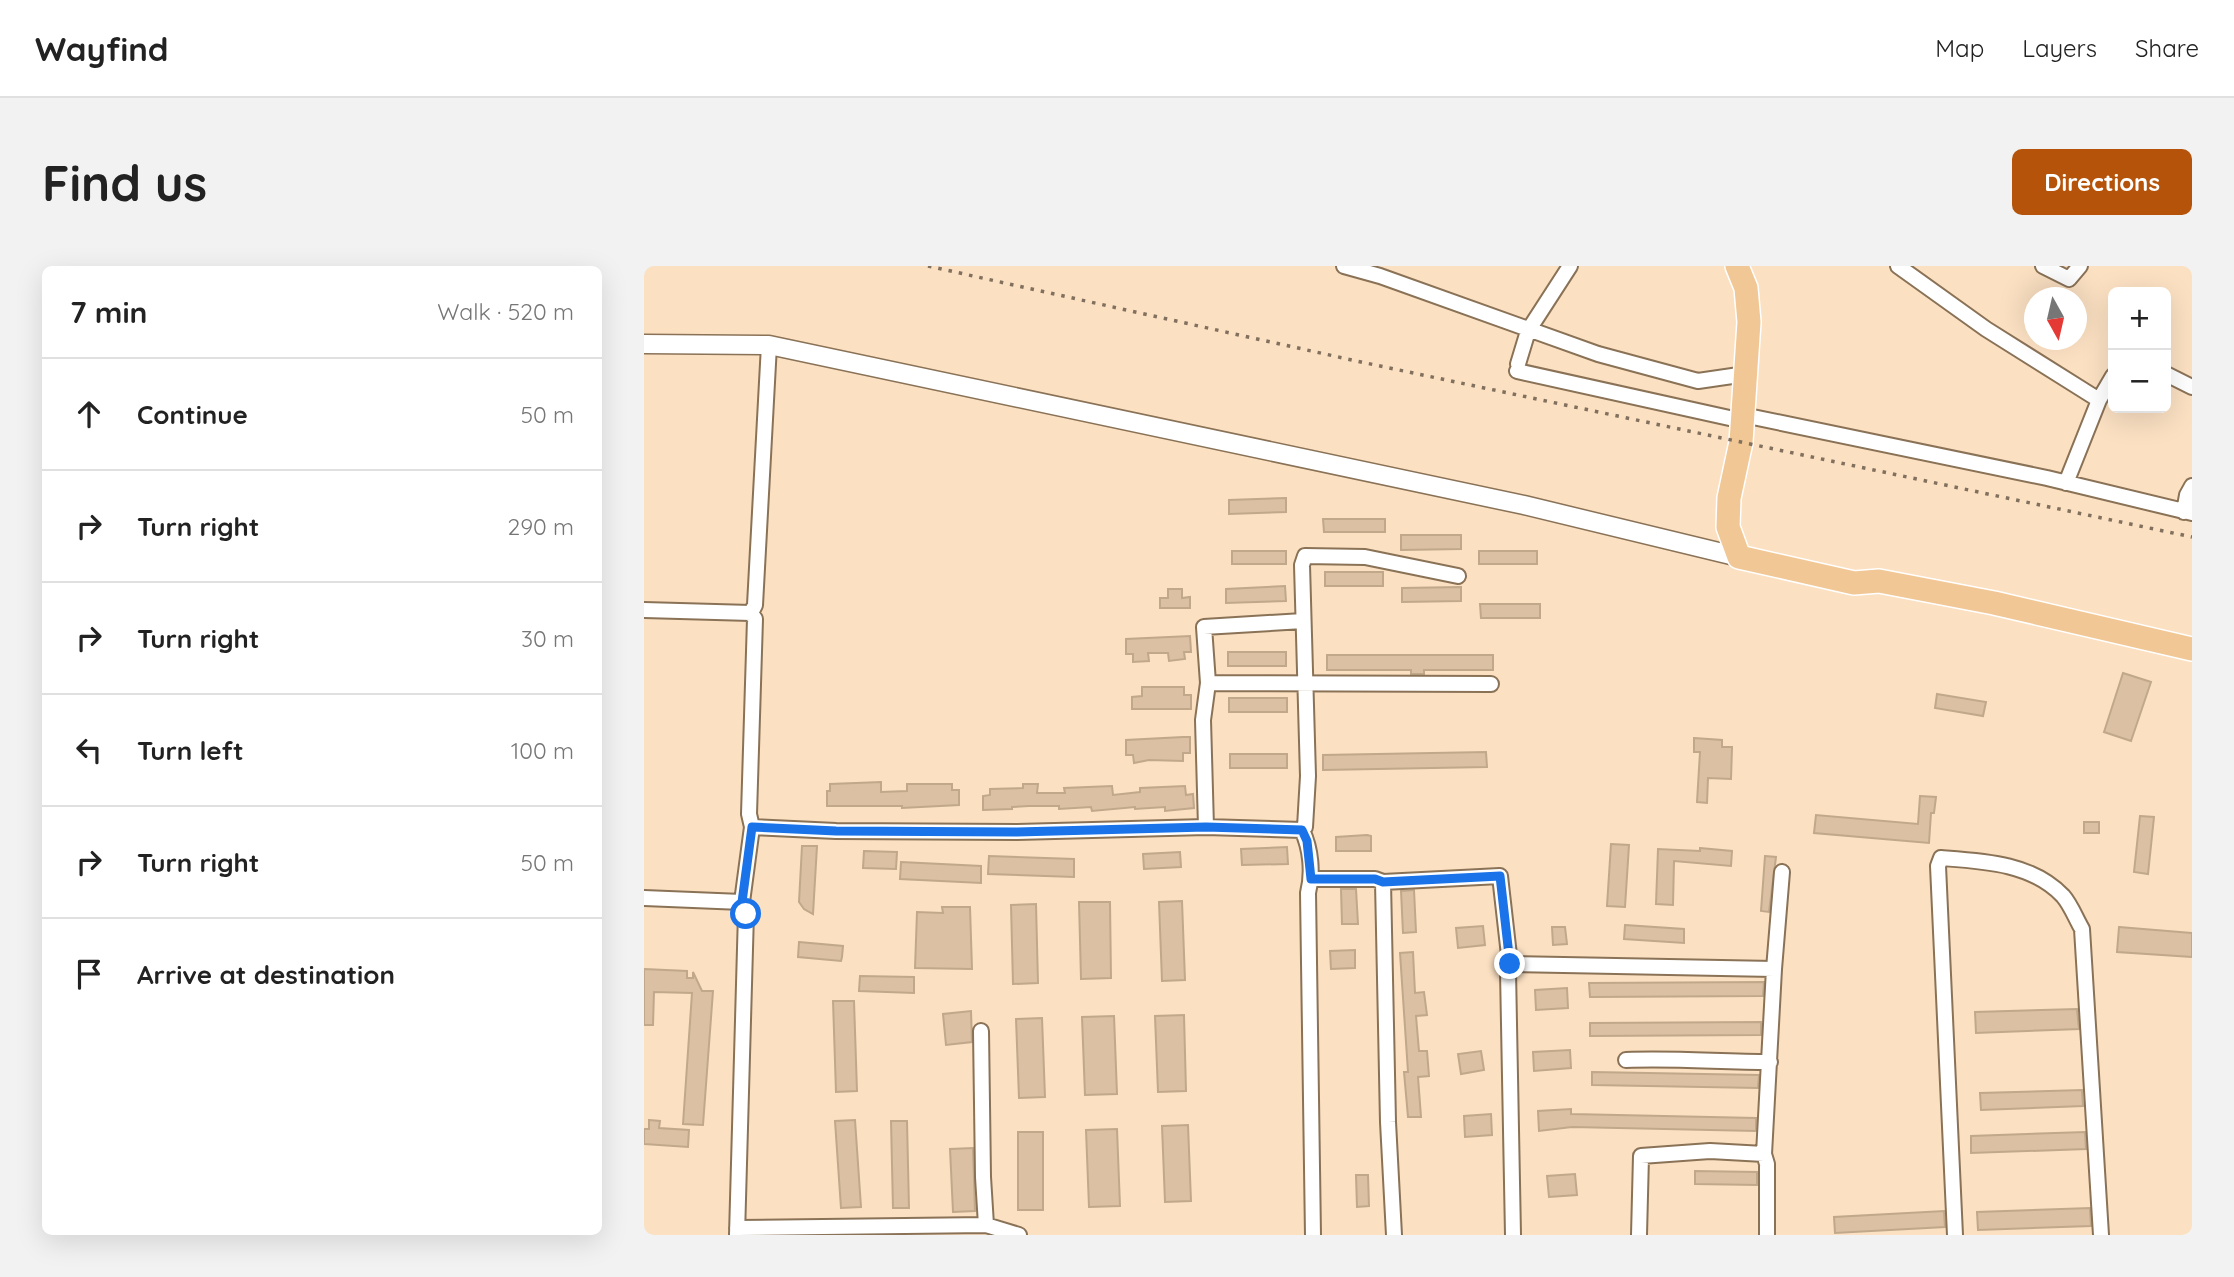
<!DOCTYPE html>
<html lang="en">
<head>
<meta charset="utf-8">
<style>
	body { margin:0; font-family:Quicksand,sans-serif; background:#f2f2f2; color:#222 }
	.controls { position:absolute; right:21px; top:21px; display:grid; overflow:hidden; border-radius:10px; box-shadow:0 7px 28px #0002 }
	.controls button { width:63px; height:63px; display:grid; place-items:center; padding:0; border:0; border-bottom:2px solid #e0e0e0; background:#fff; color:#222; font:35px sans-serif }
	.compass { position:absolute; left:1380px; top:21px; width:63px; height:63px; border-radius:50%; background:#fff; box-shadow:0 7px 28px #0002; rotate:172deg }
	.stop { position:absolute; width:21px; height:21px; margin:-16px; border:5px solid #1a73e8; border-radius:50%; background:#fff }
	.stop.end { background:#1a73e8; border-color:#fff; box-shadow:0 2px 7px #0008 }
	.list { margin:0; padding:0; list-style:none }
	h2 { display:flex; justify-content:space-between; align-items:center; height:91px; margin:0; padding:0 28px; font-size:30px }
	h2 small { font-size:23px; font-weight:400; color:#767676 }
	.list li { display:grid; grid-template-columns:46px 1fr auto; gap:21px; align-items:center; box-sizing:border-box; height:112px; padding:0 28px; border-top:2px solid #e0e0e0 }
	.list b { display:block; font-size:26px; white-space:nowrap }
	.list em { font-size:23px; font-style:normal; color:#767676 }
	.icon { flex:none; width:38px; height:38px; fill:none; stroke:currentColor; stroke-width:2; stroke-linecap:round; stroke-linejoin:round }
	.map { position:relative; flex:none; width:1548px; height:969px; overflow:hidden; border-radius:10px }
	header { display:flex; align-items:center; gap:42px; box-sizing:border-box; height:98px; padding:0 35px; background:#fff; border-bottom:2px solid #e0e0e0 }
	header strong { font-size:33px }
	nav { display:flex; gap:38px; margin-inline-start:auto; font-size:24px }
	.intro { display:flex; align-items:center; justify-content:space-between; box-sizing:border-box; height:168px; padding:0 42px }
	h1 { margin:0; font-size:49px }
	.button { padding:18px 32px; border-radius:10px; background:#b45309; color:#fff; font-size:24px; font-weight:700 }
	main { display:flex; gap:42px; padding:0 42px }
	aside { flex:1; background:#fff; border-radius:10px; box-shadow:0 7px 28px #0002 }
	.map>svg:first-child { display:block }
	.building { fill:#dbc0a3; stroke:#c1a88b; stroke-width:2 }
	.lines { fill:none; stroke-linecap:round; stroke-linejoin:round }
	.minor-casing { stroke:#8a7257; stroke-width:18 }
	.tertiary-casing { stroke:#8a7257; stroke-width:21 }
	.primary-casing { stroke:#fff; stroke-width:26 }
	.minor { stroke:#fff; stroke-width:14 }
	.tertiary { stroke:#fff; stroke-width:18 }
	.primary { stroke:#f1c895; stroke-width:23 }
	.rail { stroke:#81705e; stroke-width:3.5; stroke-dasharray:3.5 7; stroke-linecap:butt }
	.route { stroke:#1a73e8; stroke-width:9 }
</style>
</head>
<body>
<header>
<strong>Wayfind</strong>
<nav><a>Map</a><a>Layers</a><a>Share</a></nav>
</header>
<div class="intro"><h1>Find us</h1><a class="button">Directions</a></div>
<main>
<aside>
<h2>7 min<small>Walk · 520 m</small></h2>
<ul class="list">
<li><svg class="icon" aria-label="ahead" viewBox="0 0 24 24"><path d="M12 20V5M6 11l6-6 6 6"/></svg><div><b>Continue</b></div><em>50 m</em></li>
<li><svg class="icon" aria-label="right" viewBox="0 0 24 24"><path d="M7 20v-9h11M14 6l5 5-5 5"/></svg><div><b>Turn right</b></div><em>290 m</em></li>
<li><svg class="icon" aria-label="right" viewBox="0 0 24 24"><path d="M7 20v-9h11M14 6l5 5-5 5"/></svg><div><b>Turn right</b></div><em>30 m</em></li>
<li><svg class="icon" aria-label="left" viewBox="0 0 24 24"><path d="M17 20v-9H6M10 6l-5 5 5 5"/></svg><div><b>Turn left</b></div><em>100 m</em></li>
<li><svg class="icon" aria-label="right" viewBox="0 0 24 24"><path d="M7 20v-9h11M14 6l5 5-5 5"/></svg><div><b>Turn right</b></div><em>50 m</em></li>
<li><svg class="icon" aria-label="arrive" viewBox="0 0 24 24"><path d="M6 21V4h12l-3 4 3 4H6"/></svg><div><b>Arrive at destination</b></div></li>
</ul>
</aside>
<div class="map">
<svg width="1548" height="969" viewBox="0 0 1548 969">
	<rect width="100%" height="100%" fill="#fbe0c2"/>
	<path class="building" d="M642,232V246L585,248V234Z
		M679,253H741V266H680Z
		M757,269H817V283L757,284Z
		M588,285H642V298H588Z
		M835,285H893V298H835Z
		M681,306H739V320H681Z
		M641,320L642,335L582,337V323Z
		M817,321V335L758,336V322Z
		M524,323H538V332L546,331V342H516V332H524Z
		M836,338H896V352H837Z
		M546,370L547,386H540L541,393L525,395L524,387H504L505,395L489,396V388H482V373Z
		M584,386H642V400H584Z
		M683,389H849V404H780V408H767V404H683Z
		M1479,407L1507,416L1487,475L1460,466Z
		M498,421H540V429H547V443H488V431L498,430Z
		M1293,428L1342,436L1339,450L1291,442Z
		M585,432H643V446H585Z
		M539,471H546V487H539V495L505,494L490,497L489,489H482V474Z
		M1050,472L1078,474V481H1088L1087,513L1064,512L1063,537L1053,536L1056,486H1050Z
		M842,486L843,501L679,504V489Z
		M586,488H643V502H586Z
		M237,516V526L263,525V518H308V524H315V539L258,542V540H183V525H186V518Z
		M379,518H394L393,527H421L420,522L468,520L469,529L496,526V522L541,520L542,529L549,528L550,542L521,545V541L491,543V541L448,545L447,541L415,543V540H385L368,541V543L339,544V530L346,529V523L379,522Z
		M1276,530L1292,531L1290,547H1287L1285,577L1170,567L1172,549L1274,558Z
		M1496,550L1510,551L1504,608L1490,606Z
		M1440,556H1455V567H1440Z
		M723,569L727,570V585H692V571Z
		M967,578L985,579L981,641L963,640Z
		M158,580H173L169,648L160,643L155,636Z
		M643,581L644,598L598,599L597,583Z
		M1056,582L1088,585L1087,600L1030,595L1029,639L1012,638L1014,583L1056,585Z
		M220,585L253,586L252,603L219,602Z
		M536,586L537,601L500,603L499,588Z
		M345,590L430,593V611L344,608Z
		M1121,590L1132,591L1125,646L1117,645Z
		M257,596L337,600V617L256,613Z
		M697,623H712L714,658H698Z
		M770,624L772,666L759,667L757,625Z
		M538,635L541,714L518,715L515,636Z
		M435,636H466L467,712L437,713Z
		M392,638L394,717L369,718L367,639Z
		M298,641H326L328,703L271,702L273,646L299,647Z
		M981,659L1040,663V677L980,673Z
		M839,660L841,679L814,682L812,662Z
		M908,661H921L923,678L909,679Z
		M1475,661L1548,667V691L1473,686Z
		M155,676L199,680L198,691L197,695L154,691Z
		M711,684V702L687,703L686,685Z
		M769,686L771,727L780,726L783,749L772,750L775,785H783L785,810L774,811L777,851H764L760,806H764L756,687Z
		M0,703L43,705V712H49V706L58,725H69L59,859L39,858L48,727L10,726L9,759H0Z
		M216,710L270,711V727L215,725Z
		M1120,716L1119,730L946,731L945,717Z
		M923,722L924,742L892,744L891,724Z
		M189,735H210L213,825L192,826Z
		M1433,743L1435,763L1332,767L1331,746Z
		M327,745L328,776L302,779L299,748Z
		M540,749L542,825L514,826L511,750Z
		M470,750L473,828L441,829L438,751Z
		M398,752L401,831L375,832L372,753Z
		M1117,756V769L946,770V757Z
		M926,784L927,802L890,805L889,786Z
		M837,785L840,804L817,808L814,788Z
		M948,806L1115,809L1114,822L948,819Z
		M1438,824L1439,840L1337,844L1336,827Z
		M927,843V848L1112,852V865L928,861L895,865L894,845Z
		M847,848L848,869L821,871L820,850Z
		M5,854L16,855L15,862L45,864L44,881L0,878V863H5Z
		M211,854L217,941L197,942L191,855Z
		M247,855H263L265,942H249Z
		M544,859L547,935L521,936L518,860Z
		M473,863L476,940L445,941L442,864Z
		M374,866H399V944H374Z
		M1441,866L1442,883L1327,887V870Z
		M329,882L331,945L309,946L306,883Z
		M1051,905L1113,906V919L1051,918Z
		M931,908L933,929L905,931L903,910Z
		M712,909H724L725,940L713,941Z
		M1446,942L1447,960L1334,964L1333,946Z
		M1300,945L1301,961L1191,967L1190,951Z"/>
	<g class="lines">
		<g class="minor-casing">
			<path id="minor" d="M700,0L736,10L954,88L1054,115L1102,108
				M1254,0L1342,63L1455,134
				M1399,0L1425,13L1436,0
				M874,98L884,65L926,0
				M873,105L1099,155
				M1522,108L1548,121
				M1099,149L1403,212L1548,247
				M1422,217L1455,134L1469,110
				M1540,246L1543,229L1548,220
				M0,344L107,347
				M564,417L847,418
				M108,561L192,565L373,566L562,561L658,564L661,561L664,510L658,299L661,290L721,291L814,310
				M562,561L559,454L564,417L560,361L659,355
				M658,564C667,583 669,607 664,627L669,969
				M667,613H731L739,616L856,610L866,698L864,705L869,969
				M739,616L744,856L750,969
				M0,632L98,636
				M866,698L1130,703
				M337,765L339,911L342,959
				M982,794C1031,792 1077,796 1126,796
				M93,962L342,959L375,969
				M93,969L102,647L98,636L108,561L105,548L111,353L107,347L111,339L125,79
				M995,969L997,890L1066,885L1120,888
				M1123,969V898L1120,888L1130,703L1138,606
				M1311,969L1294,600L1297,592C1339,595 1388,597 1419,630C1427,639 1432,653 1438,663L1457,969"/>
		</g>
		<g class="tertiary-casing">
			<path id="tertiary" d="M0,78L125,79L880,239L1095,291"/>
		</g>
		<g class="primary-casing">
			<path id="primary" d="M1093,0L1102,22L1105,56L1097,176L1085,232L1084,261L1095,291L1210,317L1235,315L1350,337L1548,383"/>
		</g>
		<use href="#minor" class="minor"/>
		<use href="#tertiary" class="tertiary"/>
		<use href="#primary" class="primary"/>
		<path class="rail" d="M284,0L717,96L1548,271"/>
	</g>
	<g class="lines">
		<path class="route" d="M102,648L98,636L108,561L192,565L373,566L562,561L658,564L663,575L667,613H731L739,616L856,610L866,698"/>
	</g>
</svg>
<div class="controls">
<button>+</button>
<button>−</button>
</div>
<svg class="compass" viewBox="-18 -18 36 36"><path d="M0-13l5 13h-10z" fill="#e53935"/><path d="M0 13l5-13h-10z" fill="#767676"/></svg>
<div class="stop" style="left:102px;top:648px"></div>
<div class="stop end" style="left:866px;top:698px"></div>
</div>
</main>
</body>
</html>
